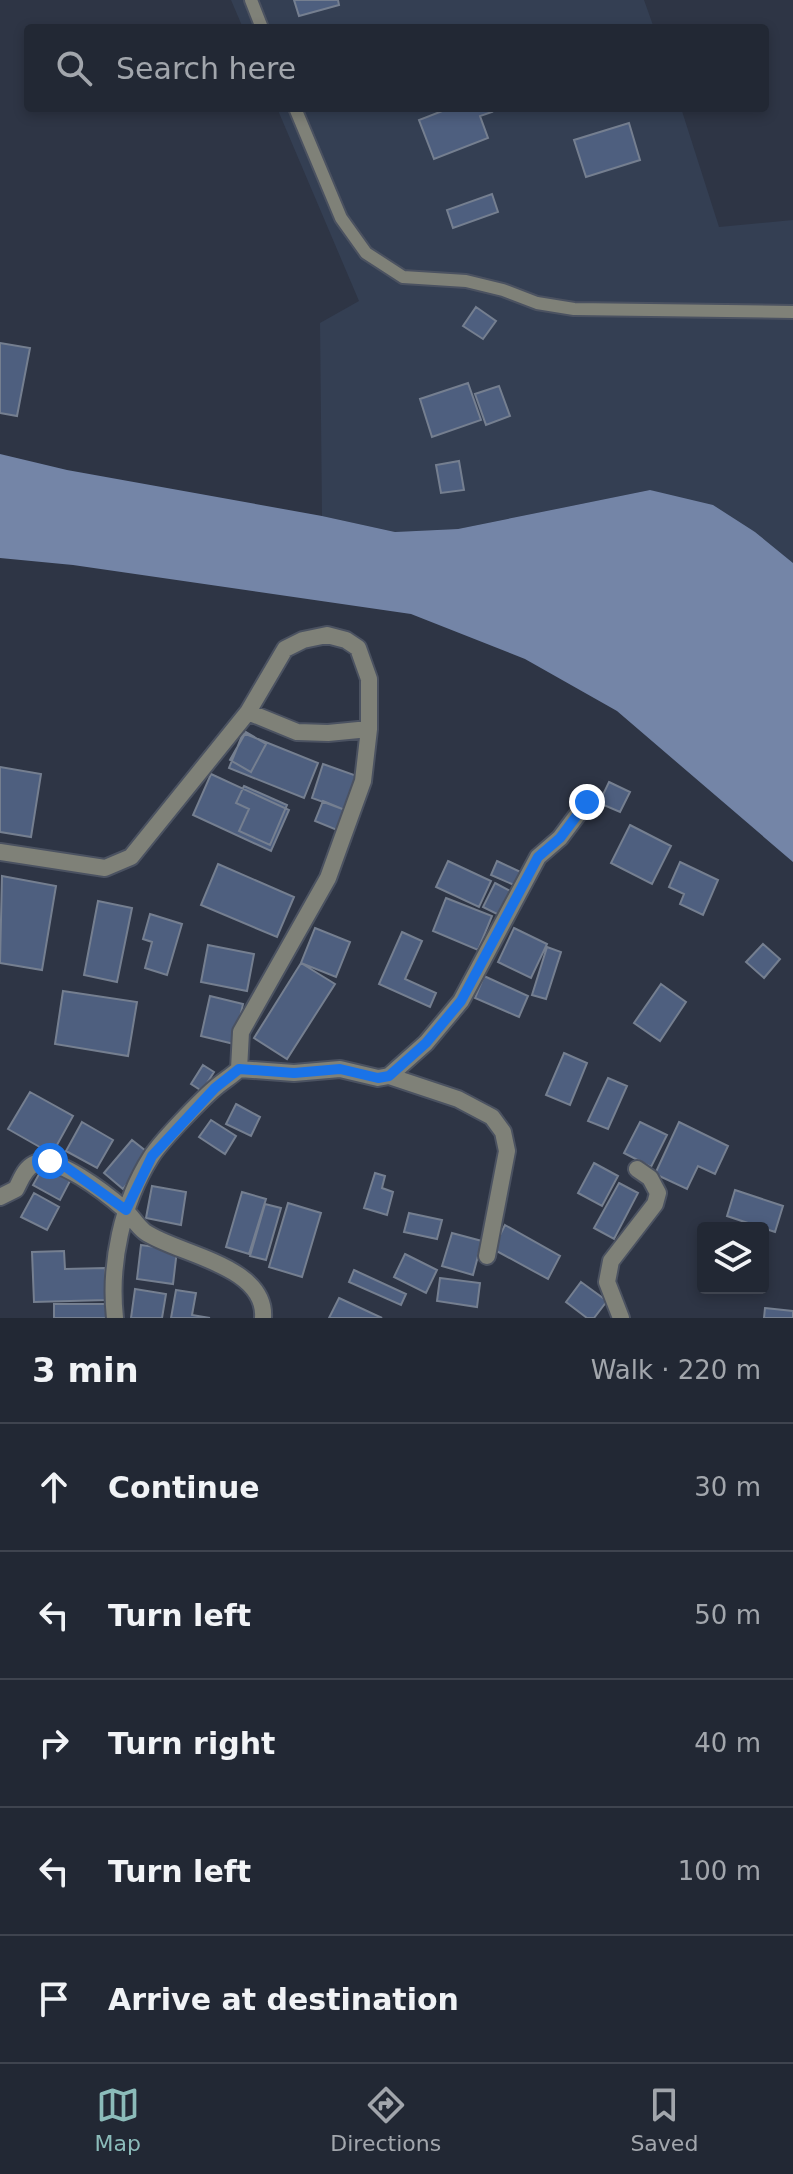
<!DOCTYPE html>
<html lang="en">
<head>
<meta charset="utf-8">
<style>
	body { margin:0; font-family:"DejaVu Sans",sans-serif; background:#2a303c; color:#f1f3f6 }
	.controls { position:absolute; right:24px; bottom:24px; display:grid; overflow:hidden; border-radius:8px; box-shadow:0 4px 12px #0003 }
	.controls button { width:72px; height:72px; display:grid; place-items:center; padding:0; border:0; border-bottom:2px solid #3f444f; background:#222834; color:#f1f3f6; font:40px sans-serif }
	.stop { position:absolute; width:24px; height:24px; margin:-18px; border:6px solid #1a73e8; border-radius:50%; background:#fff }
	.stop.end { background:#1a73e8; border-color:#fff; box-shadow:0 2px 8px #0008 }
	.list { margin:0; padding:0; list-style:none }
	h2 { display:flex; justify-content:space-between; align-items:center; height:104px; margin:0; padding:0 32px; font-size:34px }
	h2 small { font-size:26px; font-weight:400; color:#a2a6ac }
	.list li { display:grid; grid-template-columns:52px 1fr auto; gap:24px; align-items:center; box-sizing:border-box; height:128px; padding:0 32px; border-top:2px solid #3f444f }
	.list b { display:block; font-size:30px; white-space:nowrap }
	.list em { font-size:26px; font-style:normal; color:#a2a6ac }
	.icon { flex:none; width:44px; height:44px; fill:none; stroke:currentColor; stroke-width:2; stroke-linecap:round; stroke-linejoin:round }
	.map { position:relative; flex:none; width:793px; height:1318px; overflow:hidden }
	.search { position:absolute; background:#222834; box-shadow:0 4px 12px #0003; left:24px; right:24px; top:24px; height:88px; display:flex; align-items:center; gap:20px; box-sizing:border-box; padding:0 28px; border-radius:8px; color:#a2a6ac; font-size:30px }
	.sheet { height:744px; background:#222834 }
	nav { display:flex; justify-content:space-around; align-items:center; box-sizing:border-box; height:112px; border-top:2px solid #3f444f; background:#222834; font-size:22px; color:#a2a6ac }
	nav a { display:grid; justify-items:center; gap:4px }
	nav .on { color:#8bbbb9 }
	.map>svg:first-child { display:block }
	.built { fill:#343f53 }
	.water { fill:#7485a7 }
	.building { fill:#4e5f7f; stroke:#757f90; stroke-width:2 }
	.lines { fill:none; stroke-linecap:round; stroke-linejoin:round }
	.service-casing { stroke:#4b5261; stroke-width:16 }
	.minor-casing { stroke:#4b5261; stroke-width:20 }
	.service { stroke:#7f8178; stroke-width:12 }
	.minor { stroke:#7f8178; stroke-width:16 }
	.route { stroke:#1a73e8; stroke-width:10 }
</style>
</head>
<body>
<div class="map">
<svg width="793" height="1318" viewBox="0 0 793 1318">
	<rect width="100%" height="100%" fill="#2e3545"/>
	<path class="built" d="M231,0H644L654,28H243Z
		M277,108H681L719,227L793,220V563L755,532L650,490L458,529L395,532L322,516L320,323L359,301Z"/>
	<path class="water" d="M0,454L67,470L322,516L395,532L458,529L650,490L713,505L755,532L793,563V862L617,711L525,659L411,614L73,565L0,558Z"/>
	<path class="building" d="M294,0H338L339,5L299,16Z
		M450,108H490L492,112L480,116L488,138L434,159L419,120Z
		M629,123L640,160L586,177L574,140Z
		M492,194L498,212L453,228L447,210Z
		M476,307L496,321L483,339L463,326Z
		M0,343L30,348L17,416L0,413Z
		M468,383L481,420L432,437L420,399Z
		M499,386L510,416L486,425L475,394Z
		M459,461L464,490L441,493L436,465Z
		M246,732L266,744L251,772L230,760Z
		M243,733L318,763L304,798L229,768Z
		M323,764L357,776L345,810L312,798Z
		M0,767L41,774L31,837L0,832Z
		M211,774L289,810L271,851L193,815Z
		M609,782L630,792L620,812L599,803Z
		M244,786L287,805L270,845L239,831L249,809L236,803Z
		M323,801L345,810L337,830L315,821Z
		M630,825L671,846L652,884L611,863Z
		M448,861L491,881L479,907L436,887Z
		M497,861L527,875L521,888L491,875Z
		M680,862L718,880L703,915L680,904L684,894L669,887Z
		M218,864L294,897L277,937L201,905Z
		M2,876L56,886L42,970L0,963Z
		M495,883L514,893L503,917L483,907Z
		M446,898L492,916L478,950L433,931Z
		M98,901L132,908L117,982L84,975Z
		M150,914L182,924L167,975L145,968L152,942L143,939Z
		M315,928L350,942L336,977L301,963Z
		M514,928L547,944L531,978L498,962Z
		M402,932L422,941L405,979L436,993L430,1007L379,984Z
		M763,944L780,959L764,978L746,962Z
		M208,945L254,954L247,991L201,982Z
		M547,947L561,952L546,999L532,995Z
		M301,963L335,984L287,1059L254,1038Z
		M484,976L528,996L519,1017L475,998Z
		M661,984L686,1002L660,1041L634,1023Z
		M63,991L137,1002L128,1056L55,1044Z
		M210,996L243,1004L234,1044L201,1036Z
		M564,1053L587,1063L570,1105L546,1095Z
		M203,1065L214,1072L202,1091L191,1084Z
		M608,1078L627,1086L608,1129L588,1121Z
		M30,1092L73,1116L52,1154L8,1129Z
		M236,1104L260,1117L251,1136L226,1124Z
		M211,1120L236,1136L225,1154L199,1137Z
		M82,1122L113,1140L97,1168L66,1151Z
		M640,1122L667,1135L651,1167L624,1153Z
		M679,1122L728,1146L715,1174L698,1166L687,1189L655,1174Z
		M132,1140L151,1155L123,1189L104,1173Z
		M594,1163L618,1176L602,1206L578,1193Z
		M44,1165L71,1179L60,1200L33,1185Z
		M375,1173L385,1176L382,1188L393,1192L387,1215L364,1208Z
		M619,1183L638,1193L614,1239L594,1228Z
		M152,1186L186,1192L181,1225L146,1218Z
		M735,1190L783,1206L775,1232L727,1216Z
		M242,1192L266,1199L249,1254L226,1247Z
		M34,1193L59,1207L47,1230L21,1217Z
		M288,1203L321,1213L302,1277L269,1267Z
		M265,1204L281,1208L266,1260L250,1256Z
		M409,1213L442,1220L437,1239L404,1232Z
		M505,1225L560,1256L548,1279L493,1249Z
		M452,1233L482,1241L473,1275L442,1266Z
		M141,1245L177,1250L173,1284L137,1279Z
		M64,1251L65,1269L105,1268L106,1300L34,1302L32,1252Z
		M405,1254L437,1270L426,1293L394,1277Z
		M354,1270L406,1294L401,1305L349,1282Z
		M440,1278L480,1283L477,1307L437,1301Z
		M581,1282L607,1301L594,1318H587L566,1302Z
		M135,1289L166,1294L162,1318H131Z
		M176,1290L196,1293L192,1315L210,1318H171Z
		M339,1298L382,1318H329Z
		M54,1304H106V1318H54Z
		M765,1308L793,1311V1318H764Z"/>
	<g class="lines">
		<g class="service-casing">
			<path id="service" d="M251,0L262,28
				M295,108L341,218L366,253L403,277L466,281L503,290L537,303L574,309L793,312"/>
		</g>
		<g class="minor-casing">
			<path id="minor" d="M248,712L297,732L328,733L369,729
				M0,852L105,868L131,857L248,712L285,649L303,640L327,635L346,640L358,648L369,679V729L363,781L328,878L241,1032L239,1069C232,1076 223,1081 215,1088C201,1100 161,1141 151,1157C122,1203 109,1264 115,1318
				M239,1069L294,1073L340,1069L378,1078L389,1076L426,1043L461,1001L538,857L560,838L587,802
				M389,1076L458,1099L492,1117L503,1132L507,1151L487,1256
				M0,1197L16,1189C21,1180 24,1169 34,1164C54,1152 108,1195 124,1209C132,1216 136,1225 145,1232C176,1254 267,1265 263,1318
				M621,1318L607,1282L611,1261L655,1204L658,1193L650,1178L637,1169"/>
		</g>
		<use href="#service" class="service"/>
		<use href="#minor" class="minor"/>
	</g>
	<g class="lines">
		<path class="route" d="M50,1161L63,1165L126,1210L152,1156L215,1088L239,1069L294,1073L340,1069L378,1078L389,1076L426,1043L461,1001L538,857L560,838L587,802"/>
	</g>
</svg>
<div class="controls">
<button><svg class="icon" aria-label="layers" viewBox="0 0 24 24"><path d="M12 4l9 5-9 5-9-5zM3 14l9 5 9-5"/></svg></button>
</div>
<div class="stop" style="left:50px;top:1161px"></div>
<div class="stop end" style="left:587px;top:802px"></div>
<div class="search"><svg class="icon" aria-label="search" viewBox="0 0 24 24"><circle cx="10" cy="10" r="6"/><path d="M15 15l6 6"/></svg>Search here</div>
</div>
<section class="sheet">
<h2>3 min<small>Walk · 220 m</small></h2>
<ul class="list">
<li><svg class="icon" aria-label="ahead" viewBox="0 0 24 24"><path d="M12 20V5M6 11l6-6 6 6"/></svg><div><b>Continue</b></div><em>30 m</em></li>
<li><svg class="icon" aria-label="left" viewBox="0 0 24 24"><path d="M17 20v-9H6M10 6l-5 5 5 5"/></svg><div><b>Turn left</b></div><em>50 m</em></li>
<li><svg class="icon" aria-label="right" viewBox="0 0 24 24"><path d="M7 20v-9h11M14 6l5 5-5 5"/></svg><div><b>Turn right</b></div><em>40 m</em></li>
<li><svg class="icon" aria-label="left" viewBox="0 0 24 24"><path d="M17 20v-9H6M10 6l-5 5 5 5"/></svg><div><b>Turn left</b></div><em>100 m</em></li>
<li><svg class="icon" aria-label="arrive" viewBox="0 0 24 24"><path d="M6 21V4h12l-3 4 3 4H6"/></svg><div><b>Arrive at destination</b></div></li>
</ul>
</section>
<nav>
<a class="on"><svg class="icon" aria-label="map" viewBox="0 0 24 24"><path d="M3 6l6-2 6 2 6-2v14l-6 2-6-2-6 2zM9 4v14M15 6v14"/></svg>Map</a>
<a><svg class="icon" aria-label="directions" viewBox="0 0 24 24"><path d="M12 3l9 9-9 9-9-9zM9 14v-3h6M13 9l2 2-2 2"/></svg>Directions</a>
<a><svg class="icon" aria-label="saved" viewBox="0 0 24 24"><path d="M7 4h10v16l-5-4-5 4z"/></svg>Saved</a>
</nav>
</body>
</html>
